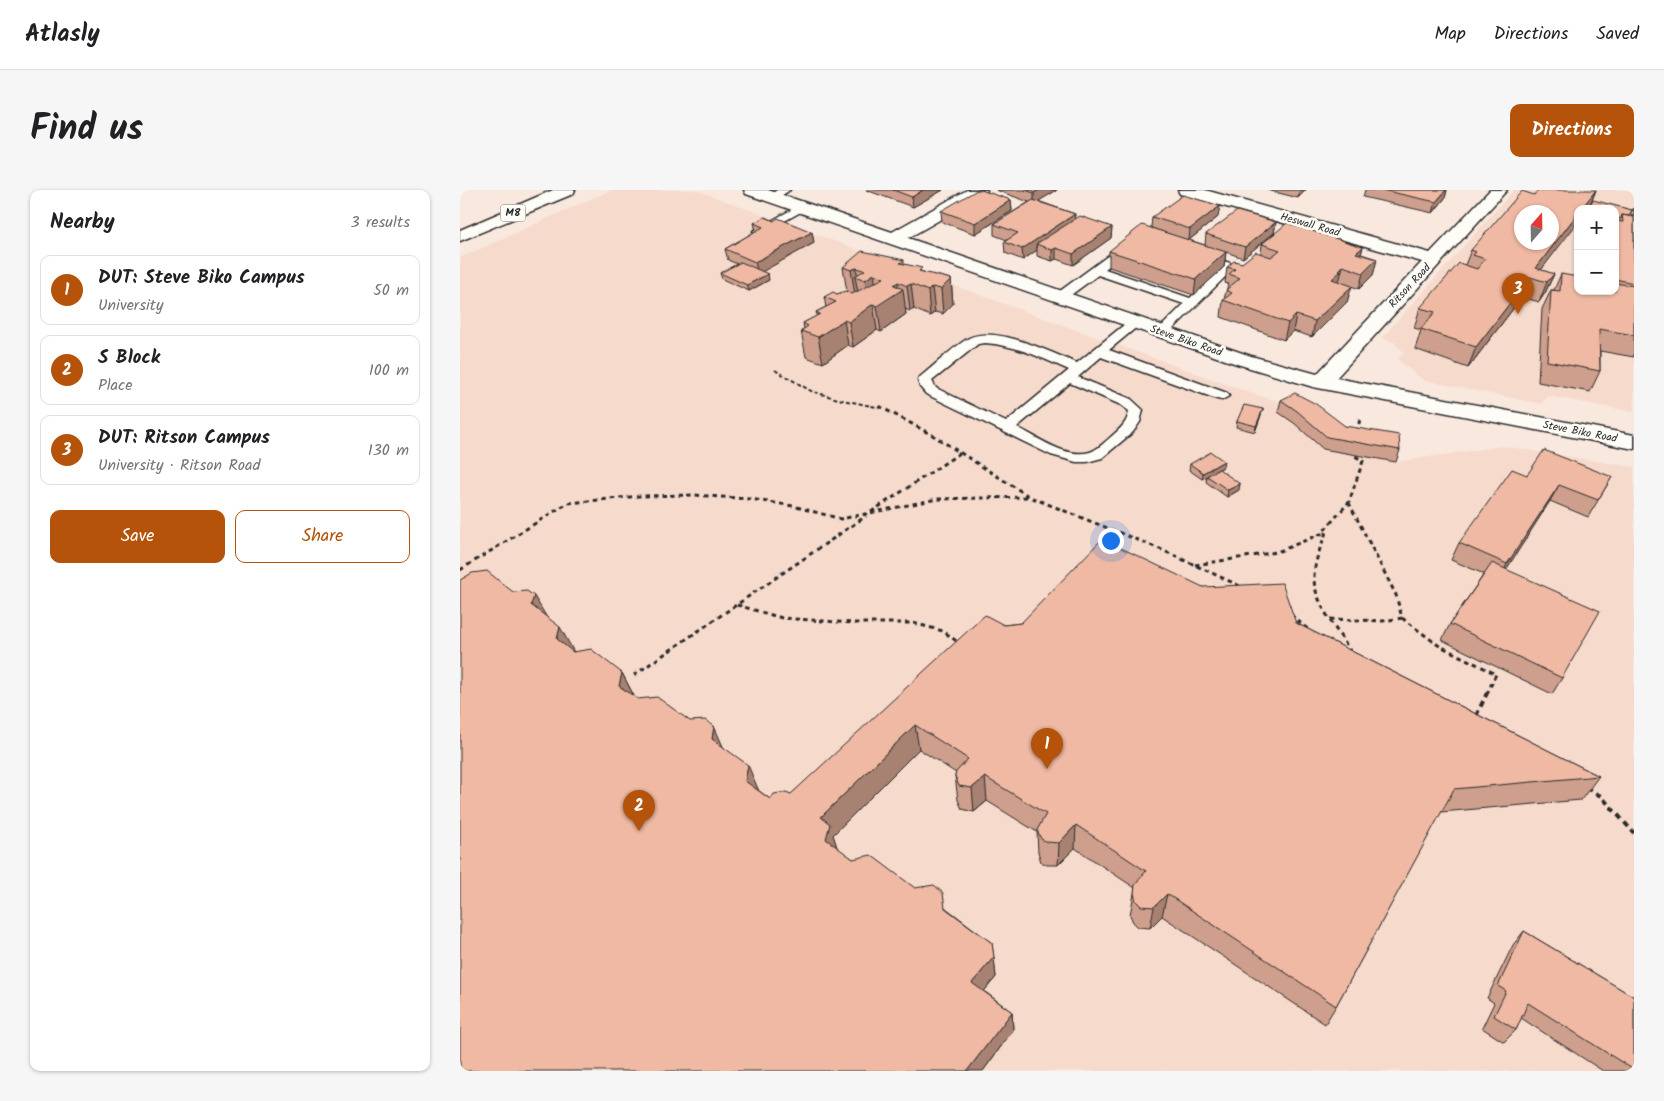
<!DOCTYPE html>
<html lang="en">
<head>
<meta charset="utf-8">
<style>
	body { margin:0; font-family:Kalam,sans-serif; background:#f6f6f6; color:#202124 }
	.controls { position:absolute; right:15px; top:15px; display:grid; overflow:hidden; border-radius:10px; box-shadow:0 1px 4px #0004 }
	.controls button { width:45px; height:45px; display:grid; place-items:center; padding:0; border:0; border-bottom:1px solid #e0e0e0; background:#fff; color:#202124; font:25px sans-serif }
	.compass { position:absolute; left:1054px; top:15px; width:45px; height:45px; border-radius:50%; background:#fff; box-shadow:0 1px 4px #0004; rotate:20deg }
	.you { position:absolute; left:650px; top:350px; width:18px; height:18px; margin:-12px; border:4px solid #fff; border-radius:50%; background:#1a73e8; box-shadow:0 0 0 8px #1a73e833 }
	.badge { display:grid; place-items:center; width:32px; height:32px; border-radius:50%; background:#b45309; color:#fff; font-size:16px; font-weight:700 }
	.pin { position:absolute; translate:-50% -41px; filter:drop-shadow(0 1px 2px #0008) }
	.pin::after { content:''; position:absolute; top:26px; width:18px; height:15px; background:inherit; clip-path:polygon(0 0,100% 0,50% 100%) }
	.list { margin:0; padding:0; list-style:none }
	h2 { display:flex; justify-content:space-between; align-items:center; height:65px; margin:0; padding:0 20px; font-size:21px }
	h2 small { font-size:16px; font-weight:400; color:#757577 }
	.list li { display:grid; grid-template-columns:32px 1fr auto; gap:15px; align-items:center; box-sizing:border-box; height:70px; margin:0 10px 10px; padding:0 10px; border:1px solid #e0e0e0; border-radius:10px }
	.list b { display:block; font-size:19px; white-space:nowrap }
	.list p { margin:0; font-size:16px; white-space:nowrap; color:#757577 }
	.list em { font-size:16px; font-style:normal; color:#757577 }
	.actions { display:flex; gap:10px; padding:15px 20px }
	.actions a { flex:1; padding:11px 0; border:1px solid #b45309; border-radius:10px; text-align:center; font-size:18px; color:#b45309 }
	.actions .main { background:#b45309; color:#fff }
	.map { position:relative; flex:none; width:1174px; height:881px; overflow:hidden; border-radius:10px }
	header { display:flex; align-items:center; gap:30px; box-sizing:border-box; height:70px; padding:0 25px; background:#fff; border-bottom:1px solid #e0e0e0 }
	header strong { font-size:24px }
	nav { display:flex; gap:28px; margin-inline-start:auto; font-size:18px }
	.intro { display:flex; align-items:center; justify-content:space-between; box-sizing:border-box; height:120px; padding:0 30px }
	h1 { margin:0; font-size:35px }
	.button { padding:12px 22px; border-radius:10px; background:#b45309; color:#fff; font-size:18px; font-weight:700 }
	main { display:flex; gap:30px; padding:0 30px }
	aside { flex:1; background:#fff; border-radius:10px; box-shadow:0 1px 4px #0004 }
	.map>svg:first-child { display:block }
	.built { fill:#f6dacc; fill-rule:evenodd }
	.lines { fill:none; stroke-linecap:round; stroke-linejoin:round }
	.lane-casing { stroke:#2b2b2b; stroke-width:3 }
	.street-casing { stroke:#2b2b2b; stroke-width:3 }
	.primary-casing { stroke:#2b2b2b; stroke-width:3 }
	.path-far2 { stroke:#2b2b2b; stroke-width:2; stroke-dasharray:4 2.5; stroke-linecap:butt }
	.path-far1 { stroke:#2b2b2b; stroke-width:3; stroke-dasharray:4.5 4; stroke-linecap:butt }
	.path { stroke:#2b2b2b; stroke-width:4; stroke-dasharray:6 4.5; stroke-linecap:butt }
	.lane { fill:#fdfcf7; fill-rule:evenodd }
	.street { fill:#fdfcf7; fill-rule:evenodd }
	.primary { fill:#fdfcf7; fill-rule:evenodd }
	.wall { fill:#ce9f8c; stroke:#2b2b2b }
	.shaded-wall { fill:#a78272; stroke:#2b2b2b }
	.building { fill:#efb9a3; stroke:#2b2b2b; fill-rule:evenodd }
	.labels { text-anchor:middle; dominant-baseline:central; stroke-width:5; stroke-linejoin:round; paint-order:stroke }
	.shield { fill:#fdfcf7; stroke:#6a6a68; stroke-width:1 }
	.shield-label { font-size:11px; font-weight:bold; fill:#2b2b2b }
	.far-street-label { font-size:11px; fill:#2b2b2b; stroke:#fdfcf7 }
</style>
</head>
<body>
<header>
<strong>Atlasly</strong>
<nav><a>Map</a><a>Directions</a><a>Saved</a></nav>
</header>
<div class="intro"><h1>Find us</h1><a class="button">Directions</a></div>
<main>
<aside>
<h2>Nearby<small>3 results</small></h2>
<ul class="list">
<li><span class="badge">1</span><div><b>DUT: Steve Biko Campus</b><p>University</p></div><em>50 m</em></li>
<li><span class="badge">2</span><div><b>S Block</b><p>Place</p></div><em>100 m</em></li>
<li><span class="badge">3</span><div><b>DUT: Ritson Campus</b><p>University · Ritson Road</p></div><em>130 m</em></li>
</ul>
<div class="actions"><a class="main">Save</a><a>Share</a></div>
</aside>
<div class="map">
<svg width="1174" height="881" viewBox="0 0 1174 881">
	<rect width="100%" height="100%" fill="#f9e8de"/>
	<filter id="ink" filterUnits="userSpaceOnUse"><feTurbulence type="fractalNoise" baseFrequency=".02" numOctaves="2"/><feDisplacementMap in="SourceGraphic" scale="10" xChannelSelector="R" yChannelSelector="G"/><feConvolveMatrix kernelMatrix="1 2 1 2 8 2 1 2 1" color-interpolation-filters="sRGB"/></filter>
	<g filter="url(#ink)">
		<path class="built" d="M151,0H236L517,104L799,206L832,215L935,257L936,272L1042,256L1174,277V881H0V68Z
			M1054,0H1174V222L1088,206L1081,214L963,190L938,170L944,162L936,155L937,153L922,148ZM1118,19H1155V101H1118ZM1062,22H1092V52H1062Z"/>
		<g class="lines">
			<g class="lane-casing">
				<path id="lane" d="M317,0H330L316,9H308L307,7Z
					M342,14L347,17L346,19L303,43L299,44L293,41Z
					M668,53L672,54L674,56L672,58L645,79L730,108L762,77L738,69L736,67L738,65L742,64L770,73L774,78L707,145L702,146L696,142L724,114L638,85L604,110H596L594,107L596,104L664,54Z
					M674,129L678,130L680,133L678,136L649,160L767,203L769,206L762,210L757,209L641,167L618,187L671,209L683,220L680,232L673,242L642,268L627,272H616L591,265L466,204L460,197L458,190L460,187C474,176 494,156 509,148C536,135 592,163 617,173L670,130ZM525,153C555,155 582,168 609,180L546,232L476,198L472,191L518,154ZM610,193L661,215L669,221C668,232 660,239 652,246C646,251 637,260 630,262C606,269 577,247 557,237Z"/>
			</g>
			<g class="street-casing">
				<path id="street" d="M284,0H308L432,42L507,0H527L525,4L448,48L791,166L857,184L962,72L720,4L718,0H745L970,63L1030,0H1047L876,188L1174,245V259L853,197L777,174L286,4Z"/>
			</g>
			<g class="primary-casing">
				<path id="primary" d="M93,0H115L113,4L0,51V40Z"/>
			</g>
			<path class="path-far2" d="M315,180L351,201L378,209L421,218"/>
			<path class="path-far1" d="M419,216L474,246L570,307L700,359L780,396
				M896,242L901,227
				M411,322L500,263
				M866,342C861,357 854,372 854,387C853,411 880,444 892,464
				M735,375L817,362L861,344L889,312L903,271L892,264V260
				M0,380L108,313L180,306L234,305L290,309L333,316L381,329L477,309L569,307
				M277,415L322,428L392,433H453L483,441L499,453
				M831,425L851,442
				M942,428L978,455L1036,484L1027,504
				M870,429L923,431L942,428L936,405L889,313
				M174,485L406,326"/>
			<path class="path" d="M1016,526L1027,503
				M1126,598L1141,606L1174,643"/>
			<use href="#lane" class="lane"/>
			<use href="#street" class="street"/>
			<use href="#primary" class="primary"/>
		</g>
		<path class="wall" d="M406,0H483L453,17Z
			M536,0H597L578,11L615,24L614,30L652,37L651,48L613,75L596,69L592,71L577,66V60L563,70L545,63L544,52L547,50L534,45V34L569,12Z
			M807,0H846L838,8Z
			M905,0H987L985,8L973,23L903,7Z
			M1136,0L1131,13L1172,20L1174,18V167L1140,161V181L1130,202L1078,192L1082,119L1091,100H1094L1101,84L1155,101V19H1118L1081,80L1094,84L1085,103L1079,112L1062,107L1008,178L955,159L961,140L954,138L960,118L1005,75L1011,60Z
			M551,10L552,21L515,44L482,32L481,21Z
			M692,27H758L729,50L745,55L746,44L816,32L814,43L783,68L766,62L764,77L734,105L649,77V61L712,45L691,38Z
			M314,31L352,42L354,53L302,81L309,90L289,101L262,89L260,83L277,74L268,70L265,59L296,41L294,33Z
			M802,54L903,57L901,64L917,69L913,85L899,99L891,96L887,112L852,147L833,141L824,150L761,127L763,110L764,109L768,94L765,93L767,77L782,73L801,63Z
			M444,70V74L463,82L491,89L493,114L483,124L475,122L470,126L454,119L450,121L445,119L446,124L421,142L417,140L393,157L388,155L363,173L346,167L341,141L344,139L343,133L357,126L356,122L366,117L364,107L387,102L383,77Z
			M821,210L885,236L940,260L936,272L863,259L834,233L818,222Z
			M803,219L801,225L795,242L776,237L777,231Z
			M730,274L763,277L759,279L779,300L767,307L746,292L747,286L757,280L742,289L729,280Z
			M1067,285L1152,287L1128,327L1090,311L1046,379L1102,488L1092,504L982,450L990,434L1024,384L991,370L999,353Z
			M743,397L836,433L1139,586L1121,610L981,622L876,816L865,834L702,726L690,738L678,737L673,732L670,725L675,698L615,658L598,675H587L581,672L578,662L577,642L527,611L514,622L502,619L498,610L495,586L496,583L459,559L373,645L377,658L393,669L455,698L486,718L532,753L536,787L524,801L552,822L553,840L523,881L53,402L85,426L114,462L162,483L175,508L263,557L298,599V600L310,609L331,604L544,435L561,433Z
			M1064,741L1174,807V881H1143L1061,828L1056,840L1044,852L1022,838L1034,813L1027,808L1053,755Z"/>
		<path class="shaded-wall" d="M463,0H483L453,17L452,7Z
			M579,0H597L574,14V3Z
			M840,0H846L838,8Z
			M986,0H987L985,8L973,23L976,12Z
			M1136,0L1128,19H1121Z
			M551,10L552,21L515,44V33Z
			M760,16L758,27L729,50L730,39Z
			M1118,23V32L1075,88L1076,78Z
			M615,24L614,35L576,54L577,60L563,70L562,59Z
			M816,32L814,43L783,68L785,57Z
			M652,37L651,48L613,75V64Z
			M352,42L354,53L298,84L295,72Z
			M903,57L899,72L896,63Z
			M596,58V69L592,71V60Z
			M766,62L764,77L734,105L736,89Z
			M917,69L913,85L899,99L903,83Z
			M883,76L879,92L872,89L879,80Z
			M396,78L398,87L395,86L398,103L395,105L391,80Z
			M308,84L309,90L289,101L287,95Z
			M414,84L418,109L409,114L405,90Z
			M1094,84L1085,103L1079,112L1087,92Z
			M1070,87L1062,107L1008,178L1016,157Z
			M491,89L493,114L483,124L481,99Z
			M438,92L439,102L443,99L446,124L421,142L417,116L434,95Z
			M451,94L454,119L450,121L447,96Z
			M892,96L887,112L852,147L855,131Z
			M472,97L475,122L470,126L468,101Z
			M413,114L417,140L393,157L389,132Z
			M836,125L833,141L824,150L828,133Z
			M384,130L388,155L363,173L358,147Z
			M803,219L801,225L795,242L796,236Z
			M764,271L763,277L742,289L743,283Z
			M780,294L779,300L767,307L768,300Z
			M1099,295L1090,311L1039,391L1047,374Z
			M74,406L89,431L71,415Z
			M100,437L114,462L112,474L97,449Z
			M162,483L175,508L159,496Z
			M455,535L459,559L373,645L377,657L374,672L366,649L361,627Z
			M254,536L265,561L252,549Z
			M288,575L298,599L296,614L285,591Z
			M525,587L527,611L514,622L512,598Z
			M616,635L615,658L598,675L599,653Z
			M707,704L702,726L690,738L694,717Z
			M534,767L536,787L515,812L512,793Z
			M552,822L553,840L523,881H507Z"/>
		<path class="building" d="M433,0H463L452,7Z
			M517,0H521L551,10L515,33L481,21Z
			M565,0H579L574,3Z
			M922,0H986L976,12Z
			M1078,0H1136L1121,19H1118V23L1076,78L1094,84L1087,92L1070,87L1016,157L961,139L975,122L960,118L999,73L1017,79L1025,69L1013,65L1016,62L1011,60L1062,1L1074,5ZM1062,22H1092V52H1062Z
			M723,5L760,16L730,39L692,27Z
			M573,10L615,24L562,59L544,52L558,43L534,34Z
			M1133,10L1172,20L1169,26L1162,25L1161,29L1155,27V19H1126Z
			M1174,18V25L1170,24Z
			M777,21L816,32L785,57L746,44Z
			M1162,25L1174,27V93L1155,89V31L1163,32Z
			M620,26L652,37L613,64L596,58L592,60L576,54Z
			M305,27L314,31L318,28L352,42L295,72L265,59L303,37L294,33Z
			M827,33L903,57L896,63L917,69L903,83L883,76L879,80L881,81L872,89L892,96L855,131L836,125L828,133L763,110L772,103L766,100L780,88L769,84L775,79L767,77L774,71L782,73L796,62L811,67L820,60L802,54Z
			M682,35L766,62L736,89L649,61Z
			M402,61L444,70L440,73L462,78L459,81L491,89L481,99L472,97L468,101L451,94L447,96L438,92L434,95L443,99L417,116L413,114L389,132L384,130L358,147L341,141L348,136L343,133L360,124L356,122L376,112L364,107L373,102L377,104L385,101L392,104L424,88L414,84L405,90L395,86L405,80L396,78L391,80L383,77Z
			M281,72L308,84L287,95L260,83Z
			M1101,84L1118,87V101H1155V93L1174,96V145L1139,139L1140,181L1087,171L1091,100L1100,101Z
			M835,203L856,214L885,236L939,245L940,260L867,247L837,221L821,210Z
			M784,215L803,219L796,236L777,231Z
			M1084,260L1152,287L1138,310L1099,295L1047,374L999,353L1052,279L1067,285Z
			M751,262L764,271L743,283L730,274Z
			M759,279L780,294L768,300L747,286Z
			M642,349L743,397L822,393L836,433L1139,586L994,599L876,816L707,704L694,717L681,716L676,711L674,703L675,695L686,681L616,635L599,653L587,652L581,649L577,640L586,624L525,587L512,598L499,596L495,586L496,582L508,569L455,535L361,627L370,634L366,649L393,669L411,665L455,698L474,695L483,703L485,718L532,753L534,767L512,793L552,822L507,881H0V390L12,383L27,381L53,402L67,401L74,406L71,415L100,437L97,449L113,462L131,459L162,483L159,496L178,509L197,507L230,531L245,530L254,536L252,549L288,575L285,591L310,609L314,604L326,602L331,604L525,425L544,435L561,433Z
			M1032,373L1140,421L1102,488L990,434Z
			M1064,741L1174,807V880L1068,813L1056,840L1034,826L1046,801L1038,796Z"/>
	</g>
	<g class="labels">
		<rect class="shield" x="40.5" y="14.5" width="25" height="17" rx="4"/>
		<g class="shield-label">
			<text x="53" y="23">M8</text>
		</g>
		<g class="far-street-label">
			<text transform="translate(850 35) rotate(16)">Heswall Road</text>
			<text transform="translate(950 96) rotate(-47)">Ritson Road</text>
			<text transform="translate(726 151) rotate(19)">Steve Biko Road</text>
			<text transform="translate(1120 242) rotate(11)">Steve Biko Road</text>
		</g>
	</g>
</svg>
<div class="controls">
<button>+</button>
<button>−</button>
</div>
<svg class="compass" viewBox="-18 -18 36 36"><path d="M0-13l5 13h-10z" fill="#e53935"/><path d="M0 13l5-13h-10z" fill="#757577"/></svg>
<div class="you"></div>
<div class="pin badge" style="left:587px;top:579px">1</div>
<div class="pin badge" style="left:179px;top:641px">2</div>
<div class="pin badge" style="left:1058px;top:124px">3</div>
</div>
</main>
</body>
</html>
